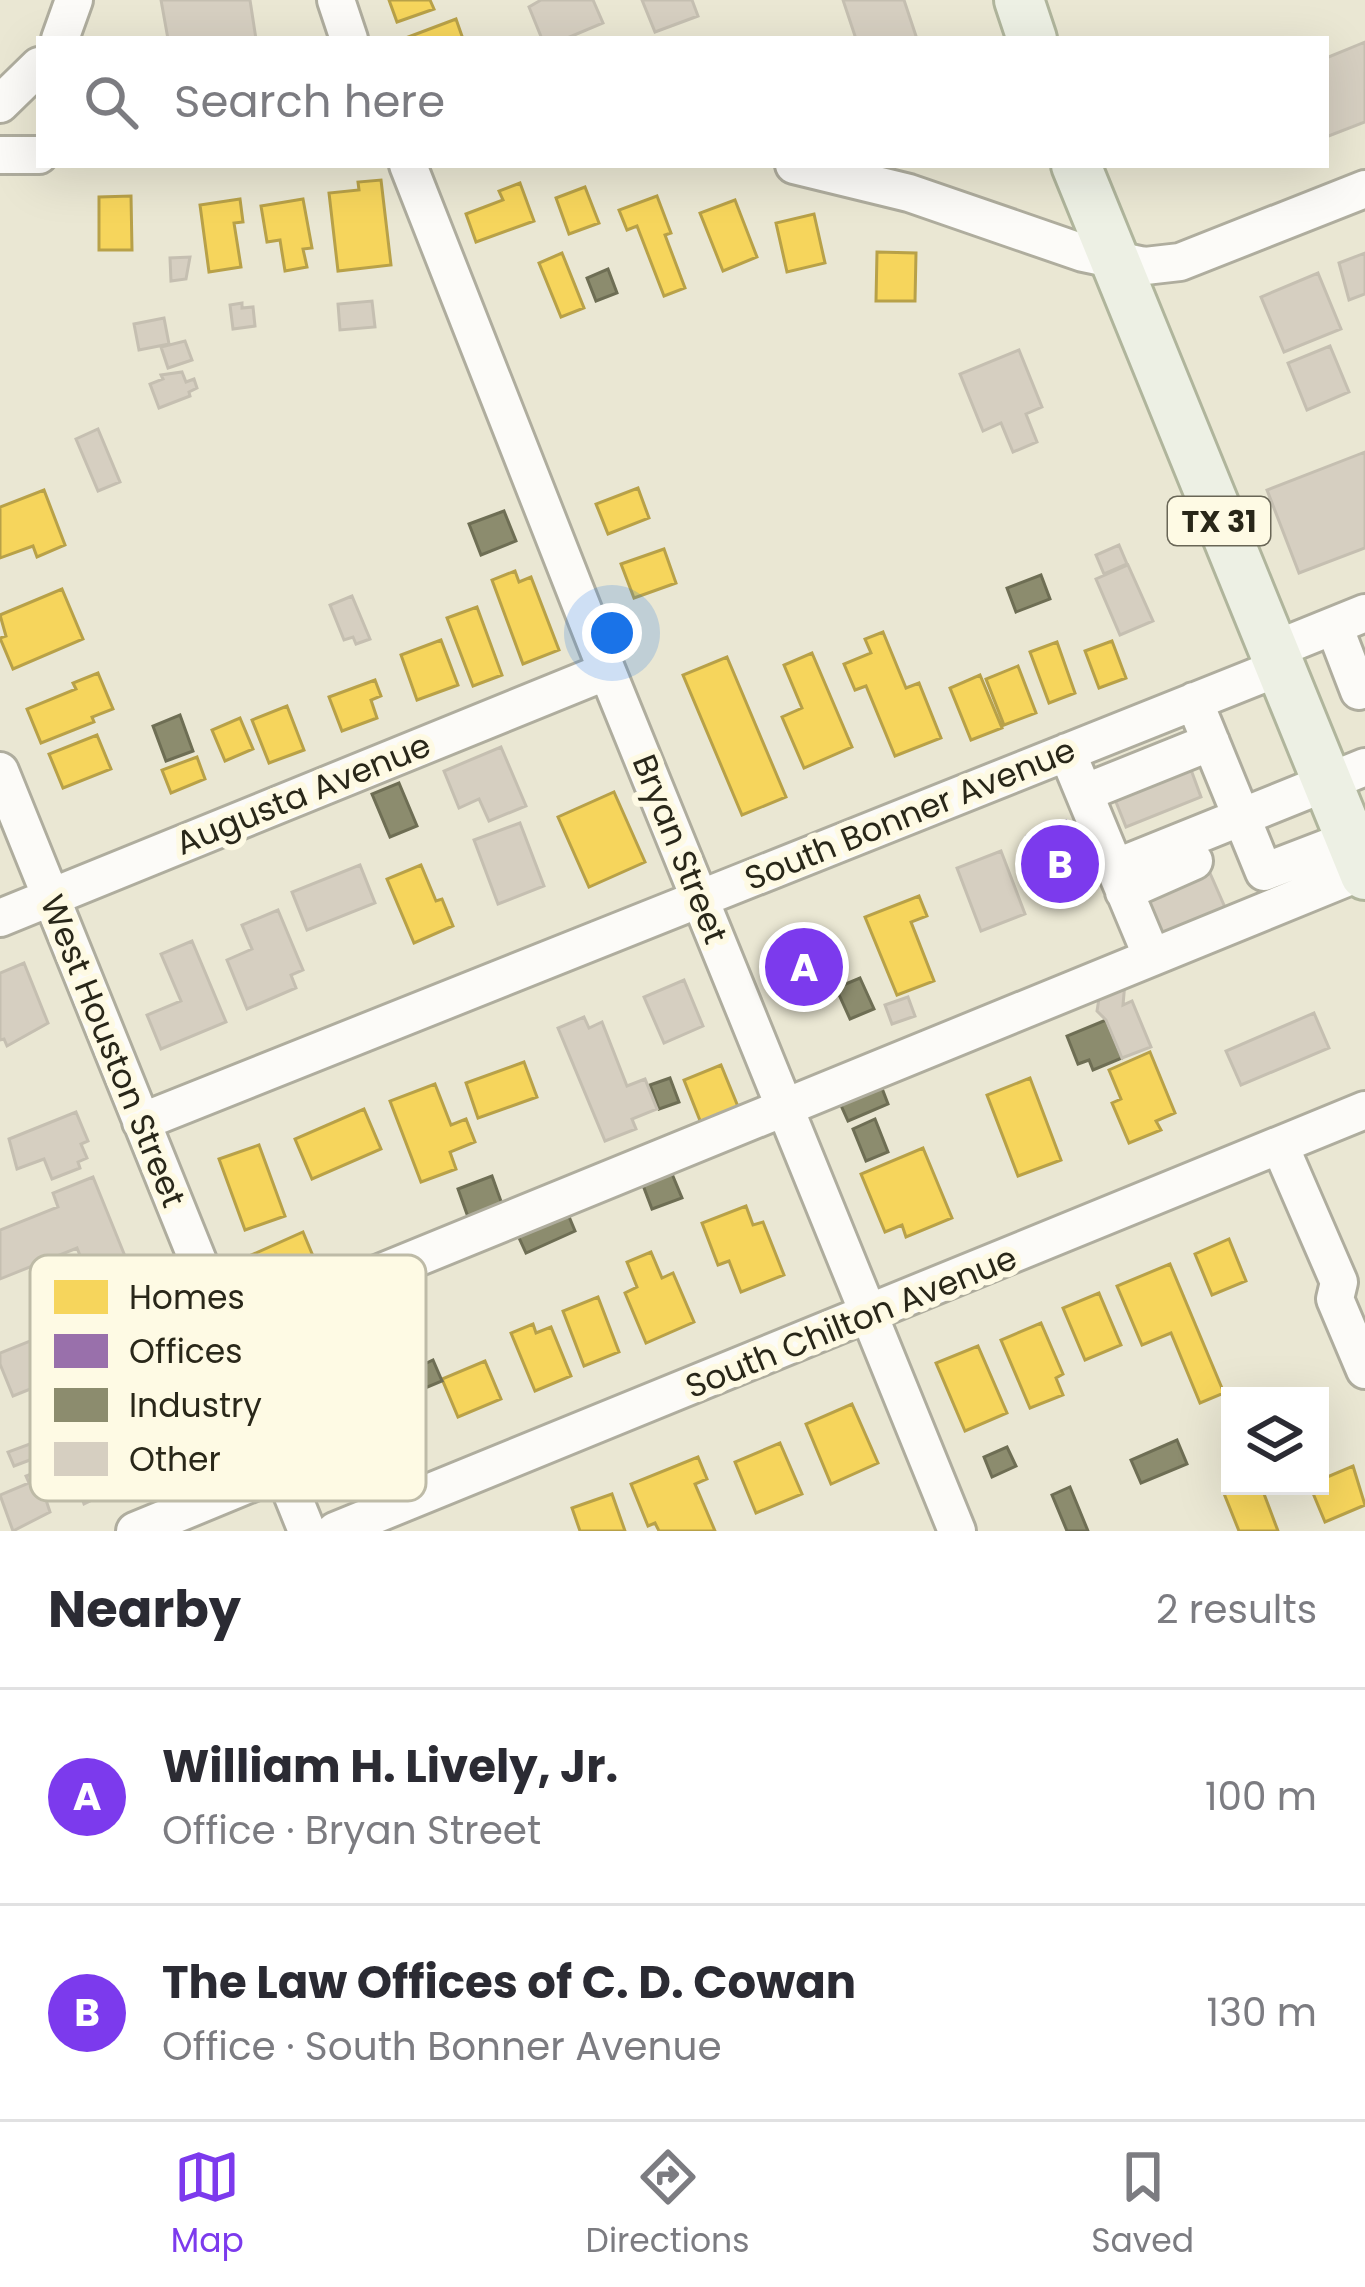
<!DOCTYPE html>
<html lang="en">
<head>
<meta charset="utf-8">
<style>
	body { margin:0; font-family:Poppins,sans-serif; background:#f2f2f3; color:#2b2b33 }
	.controls { position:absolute; right:36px; bottom:36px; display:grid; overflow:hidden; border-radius:0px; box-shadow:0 12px 48px #0002 }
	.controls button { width:108px; height:108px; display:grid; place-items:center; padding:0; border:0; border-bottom:3px solid #e1e1e2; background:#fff; color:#2b2b33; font:60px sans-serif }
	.you { position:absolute; left:612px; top:633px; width:42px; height:42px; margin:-30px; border:9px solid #fff; border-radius:50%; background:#1a73e8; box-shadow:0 0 0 18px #1a73e833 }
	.badge { display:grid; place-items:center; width:78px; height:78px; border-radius:50%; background:#7c3aed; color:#fff; font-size:39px; font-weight:700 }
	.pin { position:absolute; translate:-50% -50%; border:6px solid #fff; box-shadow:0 3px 12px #0006 }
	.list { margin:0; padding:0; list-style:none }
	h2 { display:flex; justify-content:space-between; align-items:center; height:156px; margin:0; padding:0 48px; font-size:51px }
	h2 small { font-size:39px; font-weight:400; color:#7c7c81 }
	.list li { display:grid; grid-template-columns:78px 1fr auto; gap:36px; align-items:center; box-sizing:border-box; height:216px; padding:0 48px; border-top:3px solid #e1e1e2 }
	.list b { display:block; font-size:45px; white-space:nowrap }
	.list p { margin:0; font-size:39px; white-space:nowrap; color:#7c7c81 }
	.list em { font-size:39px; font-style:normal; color:#7c7c81 }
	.icon { flex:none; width:66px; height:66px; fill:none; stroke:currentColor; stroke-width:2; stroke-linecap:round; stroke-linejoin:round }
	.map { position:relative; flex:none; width:1365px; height:1531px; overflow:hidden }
	.search { position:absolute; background:#fff; box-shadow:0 12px 48px #0002; left:36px; right:36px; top:36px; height:132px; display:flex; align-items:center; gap:30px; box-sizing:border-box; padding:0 42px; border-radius:0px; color:#7c7c81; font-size:45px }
	.sheet { height:588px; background:#fff }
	nav { display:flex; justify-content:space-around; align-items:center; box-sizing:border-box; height:168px; border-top:3px solid #e1e1e2; background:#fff; font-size:33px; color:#7c7c81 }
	nav a { display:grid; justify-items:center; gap:6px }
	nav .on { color:#7c3aed }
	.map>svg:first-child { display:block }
	.homes { fill:#f6d55c; stroke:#b8a148; stroke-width:3 }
	.offices { fill:#9970ab; stroke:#775a7f; stroke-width:3 }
	.industry { fill:#8c8c6e; stroke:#6e6e54; stroke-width:3 }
	.building { fill:#d6cfc1; stroke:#c5bfb1; stroke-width:3 }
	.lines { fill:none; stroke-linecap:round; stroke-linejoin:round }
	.minor-casing { stroke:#afad9e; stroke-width:42 }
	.major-casing { stroke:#b0b59c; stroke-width:54 }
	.minor { stroke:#fcfbf8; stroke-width:36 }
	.major { stroke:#edf0e4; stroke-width:48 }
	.labels { text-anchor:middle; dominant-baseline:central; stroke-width:12; stroke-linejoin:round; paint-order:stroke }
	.shield { fill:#fefae4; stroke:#696656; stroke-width:3 }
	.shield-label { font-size:30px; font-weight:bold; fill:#292719 }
	.street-label { font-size:33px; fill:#292719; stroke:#fefae4 }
	.key { fill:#fefae4; stroke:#bebba7; stroke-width:3 }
	.key-label { font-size:33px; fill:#292719 }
</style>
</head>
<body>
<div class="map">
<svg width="1365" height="1531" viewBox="0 0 1365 1531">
	<rect width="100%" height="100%" fill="#eae7d3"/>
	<path class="homes" d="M389,0H430L434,9L397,22Z
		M456,19L463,39H403Z
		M381,180L391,265L338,271L329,193L359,190L358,182Z
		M520,183L534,221L476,242L466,214L503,200L499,191Z
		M585,187L599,223L569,234L556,198Z
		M131,196L132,250H99V197Z
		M657,196L671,233L665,235L685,288L664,296L637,226L627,230L619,210Z
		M240,199L243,222L234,223L241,267L209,272L200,205Z
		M303,199L312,248L303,249L307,267L285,271L280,240L267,242L261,206Z
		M735,200L757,257L723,271L700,213Z
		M814,214L825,263L787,272L776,223Z
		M877,252L916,253L915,301H876Z
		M562,253L584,308L561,317L539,263Z
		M638,488L649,518L608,534L596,504Z
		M44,490L65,545L37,557L33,546L0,558V507Z
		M664,549L676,583L634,598L621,564Z
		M515,571L519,582L531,577L559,650L523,664L492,580Z
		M62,589L83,639L13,669L0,638L6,636L0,615Z
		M477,607L502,675L473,686L447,618Z
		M883,632L906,688L919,683L941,738L895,756L866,686L855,690L844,664L871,653L865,639Z
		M441,640L458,685L417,700L401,655Z
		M1112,641L1126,678L1099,688L1085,651Z
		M1057,642L1075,693L1049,703L1030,652Z
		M812,653L852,747L804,768L782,717L802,708L784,665Z
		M727,657L786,797L742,815L683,675Z
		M1018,666L1036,713L1004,725L986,679Z
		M98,673L113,709L92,717L94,722L41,743L27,709L76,689L73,683Z
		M980,675L1002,728L971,740L950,688Z
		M375,680L381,696L371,700L377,718L342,731L329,697Z
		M287,706L304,750L269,763L252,720Z
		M240,718L253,749L225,761L212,730Z
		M97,735L111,769L63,788L49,754Z
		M197,757L205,779L171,793L162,770Z
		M614,792L645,862L589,887L558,817Z
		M421,865L436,901L442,899L453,926L414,943L387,879Z
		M919,896L927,916L911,922L934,981L897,995L865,917Z
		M1150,1052L1175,1113L1156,1121L1161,1130L1129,1143L1112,1103L1121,1099L1109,1070Z
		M524,1062L537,1097L478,1118L466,1083Z
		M721,1065L741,1114L703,1128L684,1080Z
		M1030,1078L1061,1160L1018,1176L987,1095Z
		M435,1084L451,1125L466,1119L475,1142L450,1152L456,1169L421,1182L390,1101Z
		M364,1109L381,1149L312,1179L295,1139Z
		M259,1145L285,1216L245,1230L219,1159Z
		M923,1148L952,1218L906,1237L902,1225L885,1232L861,1174Z
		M746,1206L753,1225L763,1222L784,1275L741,1292L729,1261L718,1265L702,1223Z
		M303,1232L318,1268L265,1291L249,1256Z
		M1229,1239L1246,1281L1212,1295L1195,1254Z
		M651,1252L662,1278L673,1273L694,1322L646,1343L625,1293L637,1287L627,1262Z
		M1170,1264L1224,1393L1200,1403L1171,1333L1142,1345L1117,1286Z
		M1099,1293L1121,1345L1085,1360L1063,1308Z
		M598,1297L619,1352L584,1366L563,1311Z
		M1041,1323L1063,1374L1056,1378L1063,1395L1030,1408L1001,1340Z
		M533,1324L536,1333L551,1327L571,1376L535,1391L511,1333Z
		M978,1346L1007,1413L965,1431L936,1363Z
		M485,1361L501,1399L458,1417L442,1379Z
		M852,1404L878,1463L831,1484L806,1424Z
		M780,1443L802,1494L756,1513L735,1462Z
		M698,1457L707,1479L695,1484L715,1531H659L655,1523L648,1526L631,1484Z
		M1353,1466L1365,1505L1325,1522L1310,1486H1320V1480Z
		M1236,1486H1261L1278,1531H1239L1223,1491Z
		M612,1494L625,1531H580L572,1508Z"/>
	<path class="offices" d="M1066,821L1092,891L1053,906L1027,836Z
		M818,933L839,981L791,1001L770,952Z"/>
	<path class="industry" d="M608,269L617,293L596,301L587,278Z
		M504,511L516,541L481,555L469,524Z
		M1041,575L1050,599L1016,612L1007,588Z
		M180,715L193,751L166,761L153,726Z
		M399,783L417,826L390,837L372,794Z
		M860,978L874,1009L850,1019L836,988Z
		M1106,1020L1122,1058L1093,1070L1089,1060L1078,1064L1067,1036Z
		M670,1078L679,1102L659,1109L650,1085Z
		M880,1083L888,1104L848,1121L839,1101Z
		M875,1119L888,1152L866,1161L853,1129Z
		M670,1169L682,1198L652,1209L641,1180Z
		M492,1176L502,1204L468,1217L458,1189Z
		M565,1207L575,1231L526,1253L515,1229Z
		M433,1360L442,1381L418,1391L410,1371Z
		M1177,1440L1187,1464L1141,1483L1131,1460Z
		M1007,1447L1016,1466L992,1477L984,1457Z
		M1070,1487L1088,1531H1067L1052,1495Z"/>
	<path class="building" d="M161,0H250L256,39H168Z
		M541,0H593L603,23L565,39H542L529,7Z
		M642,0H692L698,16L655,32Z
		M843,0H904L917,39H856Z
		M1365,42V122L1326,137V58Z
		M1365,253V294L1349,300L1339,263Z
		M190,257L186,279L171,281L170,258Z
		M1318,273L1341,329L1284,352L1261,297Z
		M372,301L375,327L340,330L338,304Z
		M242,303V308L253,307L255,326L233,329L230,305Z
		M164,318L169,344L139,350L134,324Z
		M185,341L192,360L168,368L161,347Z
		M1330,346L1349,392L1307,410L1288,363Z
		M1019,350L1042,407L1026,414L1037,442L1013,452L1001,423L983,431L960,374Z
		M182,372L186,382L194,379L197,388L189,392L190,396L159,408L150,384L163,379L161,375Z
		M98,429L120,482L98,491L76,439Z
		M1365,452V548L1299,573L1267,490Z
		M1119,545L1127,564L1104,574L1096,555Z
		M1128,565L1153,621L1120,635L1096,579Z
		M352,596L370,639L356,644L353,637L344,640L330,605Z
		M501,747L526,806L489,821L479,799L459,808L444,771Z
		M1190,767L1201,797L1126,827L1114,797Z
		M520,823L544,886L498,904L474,840Z
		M1001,851L1025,914L981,931L957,868Z
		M1206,864L1227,912L1162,939L1142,892Z
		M360,865L375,903L307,930L292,892Z
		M278,910L303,970L291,975L296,988L247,1009L227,960L252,949L242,925Z
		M192,941L226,1022L161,1049L147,1015L181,1001L161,954Z
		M24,963L48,1023L7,1046L4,1039L0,1040V973Z
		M684,980L703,1026L664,1043L644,997Z
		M1125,982L1123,1005L1132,1001L1151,1047L1122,1058L1106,1020L1097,1011L1100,992Z
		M908,997L915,1016L892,1024L885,1005Z
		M1314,1013L1329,1048L1241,1085L1226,1051Z
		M584,1017L589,1028L602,1022L627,1086L645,1079L657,1109L632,1119L636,1129L605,1141L558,1028Z
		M76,1112L88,1141L81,1144L87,1158L78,1162L80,1168L52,1179L44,1159L17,1169L9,1139Z
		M93,1177L167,1360L124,1377L115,1355L13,1396L0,1364V1353L103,1312L77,1248L0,1279V1230L58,1207L53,1193Z
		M89,1437L90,1441L99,1438L109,1466L116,1464L123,1485L84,1504L65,1449L67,1444Z
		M38,1441L43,1455L14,1466L8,1452Z
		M41,1470L52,1498L46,1500L50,1512L13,1531L0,1495L29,1483L26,1476Z"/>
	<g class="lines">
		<g class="minor-casing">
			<path id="minor" d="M336,0L349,39
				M60,39L74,0
				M0,104L39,66
				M0,155H39
				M408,165L607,671L957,1531
				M794,165L909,193L1083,253L1145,266L1180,262L1365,189
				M1334,626L1359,691L1365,689
				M1271,651L1365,613
				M1194,701L1264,872L1350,839
				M1067,752L1115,868L1365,767
				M0,771L307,1531
				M1084,793L1211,742
				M1116,871L1152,957
				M1124,892L1194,861
				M0,918L607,671
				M141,1122L1278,668
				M1280,1146L1339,1282L1335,1299L1365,1370
				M228,1335L1363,871
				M135,1531L283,1470
				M335,1531L1365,1110"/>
		</g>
		<g class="major-casing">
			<path id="major" d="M1019,0L1032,39
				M1076,165L1365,875"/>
		</g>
		<use href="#minor" class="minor"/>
		<use href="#major" class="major"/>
	</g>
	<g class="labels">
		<rect class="shield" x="1168" y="497" width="102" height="48" rx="9"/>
		<g class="shield-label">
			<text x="1219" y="521">TX 31</text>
		</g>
		<g class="street-label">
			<text transform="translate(303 794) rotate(-22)">Augusta Avenue</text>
			<text transform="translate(910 814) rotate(-22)">South Bonner Avenue</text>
			<text transform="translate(680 849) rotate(68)">Bryan Street</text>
			<text transform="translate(113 1051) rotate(68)">West Houston Street</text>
			<text transform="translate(851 1322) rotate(-22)">South Chilton Avenue</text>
		</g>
	</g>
	<rect x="30" y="1255" width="396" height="246" rx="18" class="key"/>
	<rect x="54" y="1280" width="54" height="34" fill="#f6d55c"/>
	<rect x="54" y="1334" width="54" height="34" fill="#9970ab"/>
	<rect x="54" y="1388" width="54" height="34" fill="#8c8c6e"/>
	<rect x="54" y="1442" width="54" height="34" fill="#d6cfc1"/>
	<g class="key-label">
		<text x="129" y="1309">Homes</text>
		<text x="129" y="1363">Offices</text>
		<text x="129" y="1417">Industry</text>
		<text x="129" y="1471">Other</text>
	</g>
</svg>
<div class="controls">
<button><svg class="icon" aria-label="layers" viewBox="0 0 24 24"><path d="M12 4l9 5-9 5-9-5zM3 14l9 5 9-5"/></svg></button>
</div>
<div class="you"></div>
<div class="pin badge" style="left:804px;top:967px">A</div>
<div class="pin badge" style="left:1060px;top:864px">B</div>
<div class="search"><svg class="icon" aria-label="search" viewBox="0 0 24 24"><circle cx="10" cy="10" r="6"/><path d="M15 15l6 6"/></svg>Search here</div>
</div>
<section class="sheet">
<h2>Nearby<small>2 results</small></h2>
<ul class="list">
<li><span class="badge">A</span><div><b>William H. Lively, Jr.</b><p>Office · Bryan Street</p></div><em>100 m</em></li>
<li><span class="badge">B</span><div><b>The Law Offices of C. D. Cowan</b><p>Office · South Bonner Avenue</p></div><em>130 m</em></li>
</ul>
</section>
<nav>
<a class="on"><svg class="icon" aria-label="map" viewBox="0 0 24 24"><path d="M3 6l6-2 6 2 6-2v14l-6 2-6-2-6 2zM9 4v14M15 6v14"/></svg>Map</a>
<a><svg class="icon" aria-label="directions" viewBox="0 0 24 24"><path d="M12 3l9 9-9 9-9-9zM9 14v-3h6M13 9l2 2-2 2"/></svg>Directions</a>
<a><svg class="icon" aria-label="saved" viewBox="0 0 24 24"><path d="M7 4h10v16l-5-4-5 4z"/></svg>Saved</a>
</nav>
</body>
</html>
